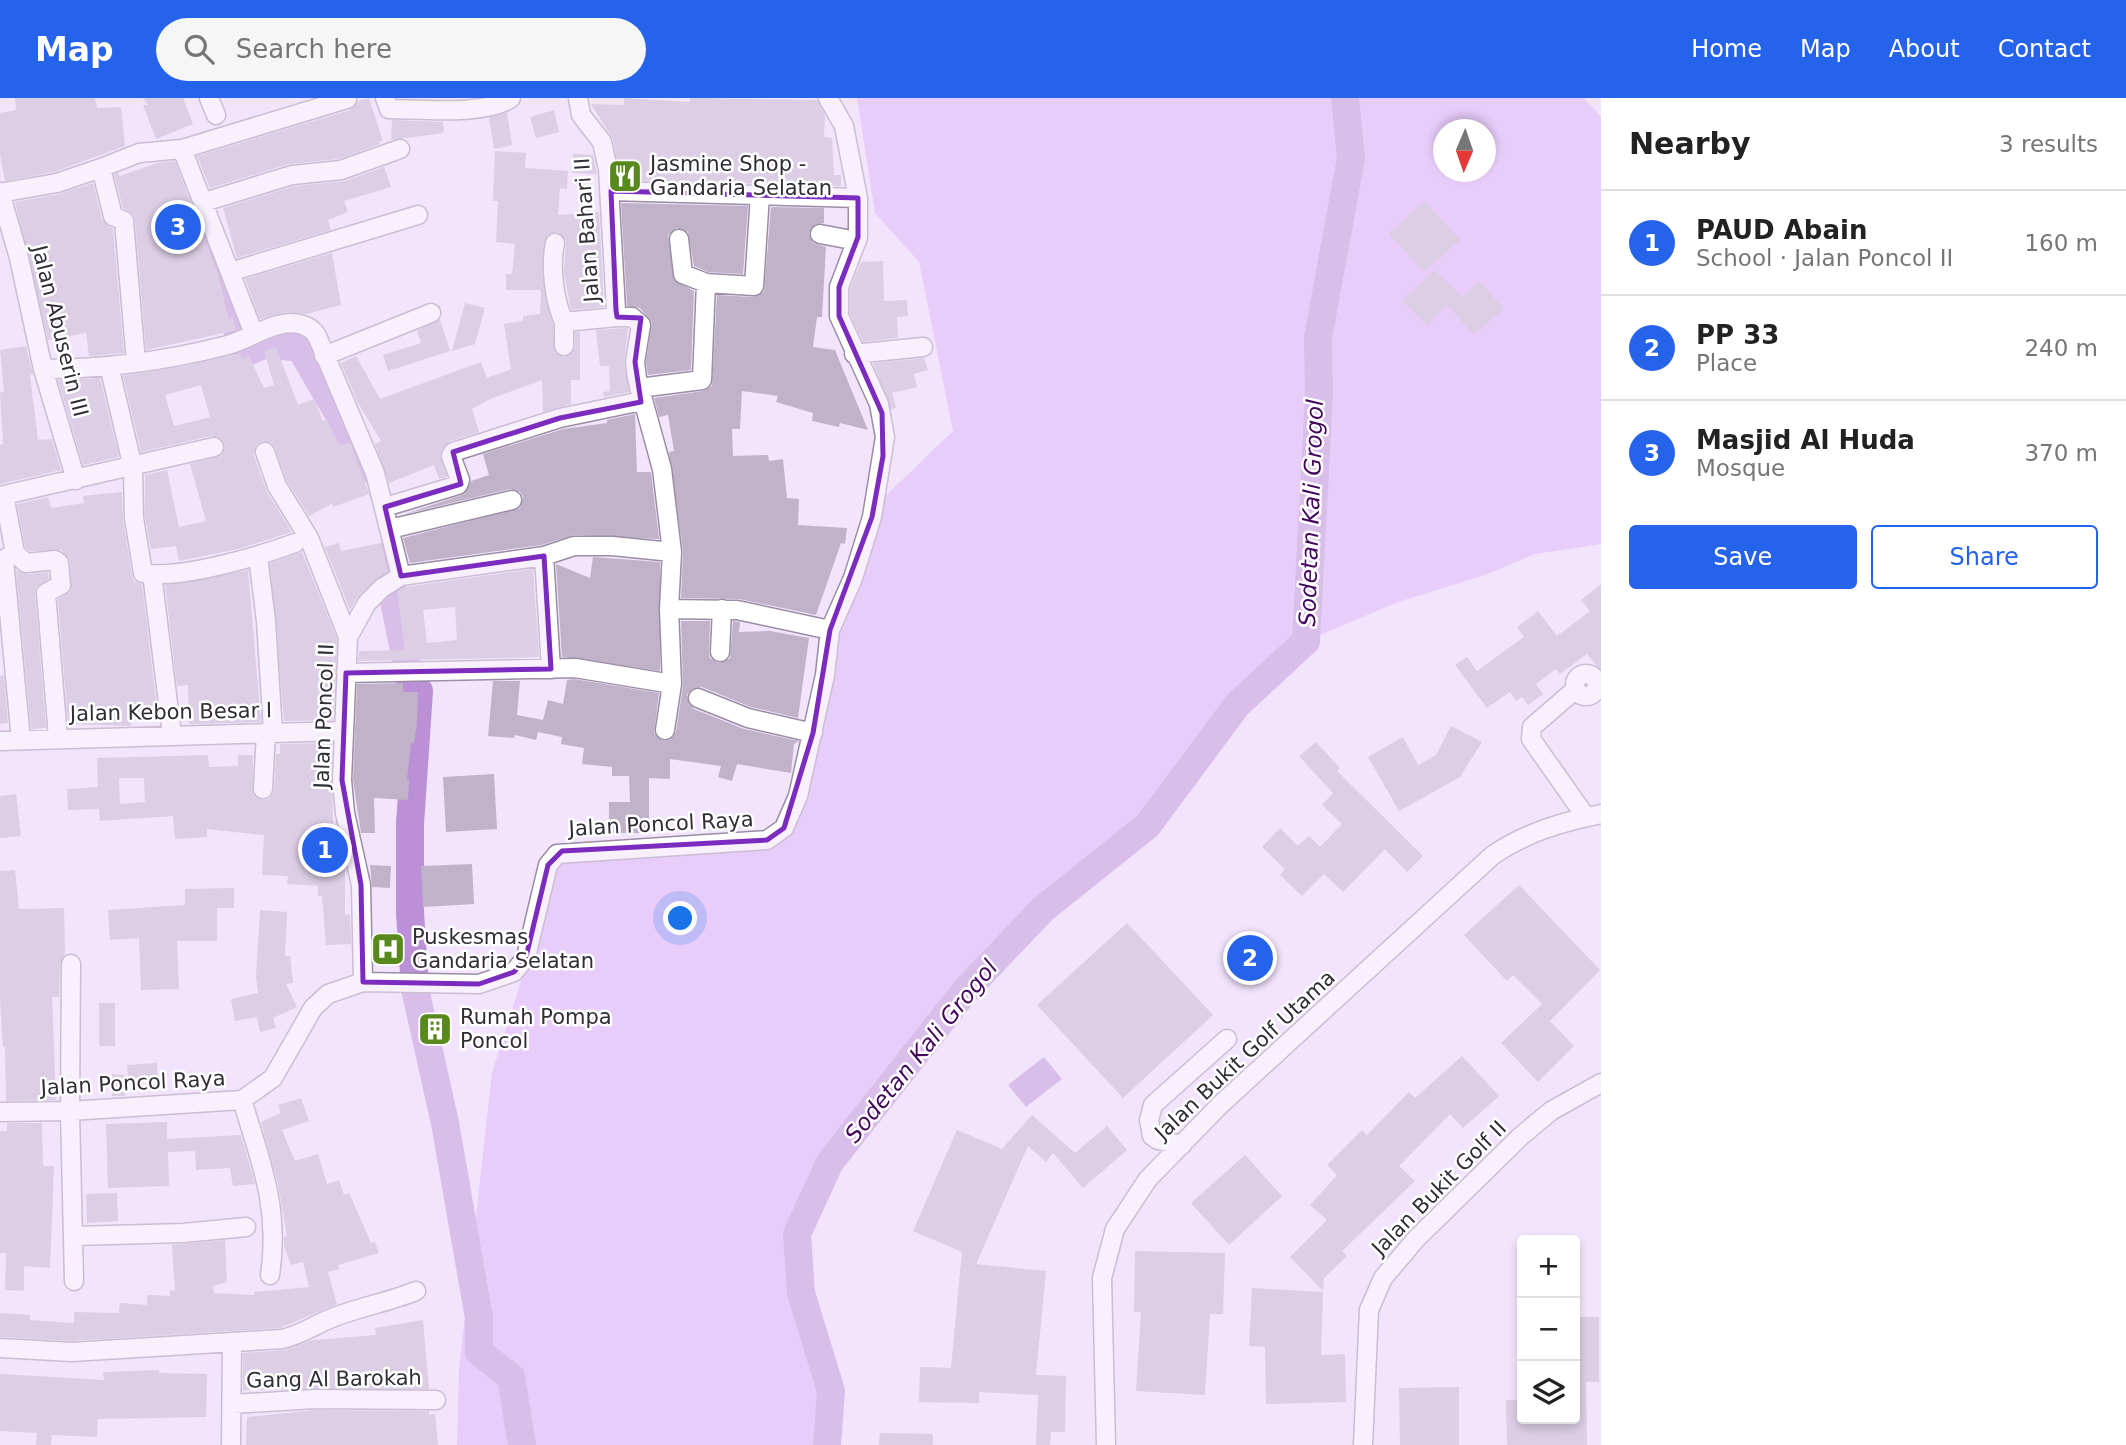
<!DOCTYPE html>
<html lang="en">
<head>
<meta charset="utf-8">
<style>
	body { margin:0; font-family:"DejaVu Sans",sans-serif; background:#f6f6f6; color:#222 }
	.controls { position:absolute; right:21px; bottom:21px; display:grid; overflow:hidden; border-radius:7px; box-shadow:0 4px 10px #0003 }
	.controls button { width:63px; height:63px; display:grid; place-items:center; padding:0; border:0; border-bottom:2px solid #e0e0e0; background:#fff; color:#222; font:35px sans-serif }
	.compass { position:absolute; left:1433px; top:21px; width:63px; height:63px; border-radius:50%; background:#fff; box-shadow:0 4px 10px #0003; rotate:182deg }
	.you { position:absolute; left:681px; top:821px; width:24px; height:24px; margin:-18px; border:5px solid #fff; border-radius:50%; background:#1a73e8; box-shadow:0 0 0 10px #1a73e833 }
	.badge { display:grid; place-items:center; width:46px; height:46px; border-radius:50%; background:#2563eb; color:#fff; font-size:23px; font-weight:700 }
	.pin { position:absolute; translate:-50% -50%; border:4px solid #fff; box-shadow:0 2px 7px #0006 }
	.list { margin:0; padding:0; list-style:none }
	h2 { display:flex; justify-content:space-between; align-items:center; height:91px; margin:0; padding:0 28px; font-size:30px }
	h2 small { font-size:23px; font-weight:400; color:#767676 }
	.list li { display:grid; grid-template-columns:46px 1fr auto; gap:21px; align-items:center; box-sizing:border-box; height:105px; padding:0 28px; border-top:2px solid #e0e0e0 }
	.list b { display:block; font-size:26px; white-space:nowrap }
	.list p { margin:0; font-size:23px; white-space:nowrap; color:#767676 }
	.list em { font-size:23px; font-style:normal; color:#767676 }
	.actions { display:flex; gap:14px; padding:21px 28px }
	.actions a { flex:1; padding:16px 0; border:2px solid #2563eb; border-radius:7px; text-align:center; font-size:24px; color:#2563eb }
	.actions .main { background:#2563eb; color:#fff }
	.icon { flex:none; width:38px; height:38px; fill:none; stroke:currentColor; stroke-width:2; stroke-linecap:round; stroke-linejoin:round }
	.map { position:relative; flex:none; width:1601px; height:1347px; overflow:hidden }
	header { display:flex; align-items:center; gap:42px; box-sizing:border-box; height:98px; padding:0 35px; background:#2563eb; color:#fff }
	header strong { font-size:33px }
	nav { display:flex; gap:38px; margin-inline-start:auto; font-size:24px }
	.search { width:490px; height:63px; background:#f6f6f6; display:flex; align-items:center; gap:18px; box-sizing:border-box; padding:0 24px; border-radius:38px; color:#767676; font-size:26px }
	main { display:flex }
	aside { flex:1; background:#fff }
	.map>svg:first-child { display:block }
	.green { fill:#dcb1f8; fill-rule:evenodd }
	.water { fill:#bb90d6 }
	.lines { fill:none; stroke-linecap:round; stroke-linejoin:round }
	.river { stroke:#bb90d6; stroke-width:28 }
	.building { fill:#c0b3c9; fill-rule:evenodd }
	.street-casing { stroke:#9b8ea4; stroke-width:21 }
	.street { stroke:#fff; stroke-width:18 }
	.marked { fill:none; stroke:#7b2cbf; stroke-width:5; stroke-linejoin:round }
	.labels { text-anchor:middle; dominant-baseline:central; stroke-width:5; stroke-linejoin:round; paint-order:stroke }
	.poi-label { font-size:21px; fill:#312c35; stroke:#fff; text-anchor:start }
	.street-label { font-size:21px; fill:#312c35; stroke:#fff }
	.water-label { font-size:23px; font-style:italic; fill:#42065d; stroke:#fff }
</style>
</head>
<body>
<header>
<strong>Map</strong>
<div class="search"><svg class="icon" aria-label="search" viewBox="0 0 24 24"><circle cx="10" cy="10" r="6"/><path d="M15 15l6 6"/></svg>Search here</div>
<nav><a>Home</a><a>Map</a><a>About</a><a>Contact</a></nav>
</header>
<main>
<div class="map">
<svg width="1601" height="1347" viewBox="0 0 1601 1347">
	<rect width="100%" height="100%" fill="#f2e4fc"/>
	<path class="green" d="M857,0H1584L1601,19V446L1535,456L1485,477L1398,504L1306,543L1237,607L1148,727L1043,811L965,893L831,1064L797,1136L801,1195L831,1293L827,1347H457L459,1271L492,975L550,791L563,761L766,751L797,723L819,640L831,546L876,407L953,333L919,164L875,115ZM1444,32H1486V74H1444Z"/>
	<path class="water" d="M1044,959L1062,981L1026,1009L1008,987Z"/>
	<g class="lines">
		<path class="river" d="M209,130L223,189L245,255L266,246L300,250L342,322L365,370
			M389,456L392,494L411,586L419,593L410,726V814L415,891L445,1025L479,1220V1254L511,1279L522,1347
			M827,1347L831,1293L801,1195L797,1136L830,1064L965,893L1043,811L1148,727L1237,607L1306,543L1319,297L1318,240L1351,60L1345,0"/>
	</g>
	<path class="building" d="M15,0H95L97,10L121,9L125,48L54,74L5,83L0,57V15L16,12Z
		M143,0H183L193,26L156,41L143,7H148Z
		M369,0L383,43H379L380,46L338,61L289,66L210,90L197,58L350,12L358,3Z
		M624,0L690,4V0L817,2L825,17L824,39L832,40L834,77H841V88L620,82L613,41L591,6L624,7Z
		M554,12L559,34L536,40L530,19Z
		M507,14L512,47L494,51L489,20Z
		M392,22L443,24L444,35L391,42Z
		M495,53L526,55L525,70L568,73L567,91L560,90L558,117L599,114L604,209L571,212L564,174L566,142L557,134L547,137L542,175L553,226L555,254L563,259L570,257L575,249V234H580V282H571V306L543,314L542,282L490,301L472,311L479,334L450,343L443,349L440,358L447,379L439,381L434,367L389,385L375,346L381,343L357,303L341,265L356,258L380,301L481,264L487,280L511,271L504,226L523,223V218L540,216L541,192H506V176H512L515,146L496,144L498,103H493Z
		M573,56L593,57L597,76L572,75Z
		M175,63L218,176L229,222L232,220L237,232L146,252L135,122L133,116L123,110L114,77L118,75L120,78L157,65Z
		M384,69L391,89L344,103L348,114L328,122L331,132L237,160L223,110L294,88L345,83Z
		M93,85L102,121L113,131L124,255L89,258L86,235L48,242L15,104L59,96Z
		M1424,103L1460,142L1424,174L1389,136Z
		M621,105L748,108L743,176L708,174L694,168L688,134L677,130L668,137L674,182L694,193L691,272L648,277L646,264L652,224L640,210L627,208Z
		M771,109L824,110V125L816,126L809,135L813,145L826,149L822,219H817L813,249L835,252L868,332L840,325L839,329L812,323L813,315L776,304L778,298L742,293L740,331H732L733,358L768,357L769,363L783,361L787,400L799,401L798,427L847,430L845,446L841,445L816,517L739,501L681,500L683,453L669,354L674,353L668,317L659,319L654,300L703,293L712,288L717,197L753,199L764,194Z
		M332,155L341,207L306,216L287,214L260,221L245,181Z
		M883,163L884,203L907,202L908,218L897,219L898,240L863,244L850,216V191L861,164Z
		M1434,172L1462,199L1479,183L1504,211L1474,237L1447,207L1427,228L1402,203Z
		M465,205L485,210L475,246L452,253Z
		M440,221L450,253L388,273L383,257L421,245L417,233Z
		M628,230L624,265L629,294L604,299L603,294L610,293L609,268H600L596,232Z
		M26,248L33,276L30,277L38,342L52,341L61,372L0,386V347L3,346L0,294H4L0,252Z
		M276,249L298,307L314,301L323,323L327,321L339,348L350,344L369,396L333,409L332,406L309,418L287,383L275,350L272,345L262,343L256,347L254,358L267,394L292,434L238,451L179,463L176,448L151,451L145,419V377L167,372L179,429L206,423L190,366L221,358L225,347L222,341L211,338L141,354L123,278L181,269L240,255L242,261L249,258L264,290L274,287L264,253ZM201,287L210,319L174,328L165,297Z
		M924,260L928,272L914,276L917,289L892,295L896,310L891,311L873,265Z
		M100,280L119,359L83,367L58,282Z
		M635,316L637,374H651L659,441L574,437L541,447L410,465L403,440L520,410L523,399L520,394L510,391L405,416L465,396L471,383L489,377L483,356L563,331L607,325V322Z
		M122,394L123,422L132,477L134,484L142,486L158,619L131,622V628L68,626L58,502L71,492L70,463L61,452L30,453L25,449L17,406L48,399L51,410L84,405L83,398Z
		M339,445L341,453L381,445L388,473L359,497L350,512L325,449Z
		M302,454L337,541L333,622L284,623L270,465Z
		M593,459L660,464V573L562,559L556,466L590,480Z
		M533,471L539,559L358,563L359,553L405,552L397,494L405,489ZM455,509L457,542L427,545L423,512Z
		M16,472L27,476L48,474L49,481L36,489L35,496L46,630L31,631Z
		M248,472L261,624L189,626L188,587L177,588L165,487Z
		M1601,486V573L1587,556L1560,576L1556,571L1536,586L1543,596L1528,607L1522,599L1516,603L1510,594L1487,610L1455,567L1467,559L1477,573L1524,539L1517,529L1538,513L1557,538L1590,513L1581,502Z
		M681,523H710L709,554L710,560L719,565L730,560L733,523L740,524L739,534L770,533L809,540L798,620L751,609L702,589L692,591L687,596L689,606L694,611L744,631L799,643L794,646L791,675L737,666L732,683L718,679L721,668L670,661V681L649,680V735H609V704H630L629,678H612V669L582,666L584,650L561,646L562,639L538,634L536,642L515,637L514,640L488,638L493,583H520L517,617L543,622L548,602L563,606L567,582L574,581L659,595L654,635L663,643L670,642L676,634L683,588Z
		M4,577L8,625L0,626V578Z
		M403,585V594H418L417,626L414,645H411L407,681H409L408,702L374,700L375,735H361L353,682L357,586Z
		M1451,628L1482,644L1460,679L1399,713L1368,659L1403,639L1418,667L1436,657Z
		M1316,644L1340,670L1337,673L1423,758L1407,774L1385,751L1343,794L1324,776L1302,798L1280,777L1285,771L1262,749L1280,730L1298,748L1309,738L1320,749L1342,726L1322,707L1333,695L1299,658Z
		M332,645L333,738H339L340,768H345V817L350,816L351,846L326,847L322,798H318V788L287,786L288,778L262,777L264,737L207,731V739L175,741L173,718L100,723L99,711L68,712L67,691L98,689L97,660L208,657L209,669L238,668V657H253V696L263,702L269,701L274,692L276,656H280V646ZM119,680H144L145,704L120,706Z
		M494,676L497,731L446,734L443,679Z
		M16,696L21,738L0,740V698Z
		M472,766L474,806L423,809L421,768Z
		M370,767L391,768L390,790L372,789Z
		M15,772L19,811L64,810L65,856L60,866L59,899H52L56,1002L6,1003L5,949H3L0,901V773Z
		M1519,787L1600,872L1550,923L1574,948L1538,984L1501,945L1542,906L1513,877L1507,883L1464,837Z
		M234,790V810H217V843H177L179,891L141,892L139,840L110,842L108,812L185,807V791Z
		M260,812L287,814L285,858H290L293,885L286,886L297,909L273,920L276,930L260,934L257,919L235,923L231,901L258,895L256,878Z
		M1127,825L1213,917L1123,1000L1037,907Z
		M398,834L399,866L378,867L377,835Z
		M1249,842L1268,862L1252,877L1233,858Z
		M99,905H115V948H99Z
		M442,915L443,946H427V916Z
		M1462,958L1499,998L1463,1030L1450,1016L1399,1068L1415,1083L1342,1153L1347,1158L1324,1180L1323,1193L1290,1159L1327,1122L1310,1107L1337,1077L1327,1067L1362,1032L1367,1037L1409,994L1415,1000Z
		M157,965L158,983L128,984L127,967Z
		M112,976L125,977V998H112Z
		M301,1000L309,1023L282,1032L295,1063L318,1056L327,1086L339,1082L344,1097L349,1095L371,1145L375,1144L379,1155L338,1167L339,1171L328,1174L337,1206L280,1230L72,1243L0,1239V1215L30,1217V1222L74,1225V1214L119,1215L120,1205L147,1207V1197L170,1198V1192L175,1193L172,1147L225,1142L227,1184L213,1188L214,1195L254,1197V1194L309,1189L303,1164L291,1167L284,1148V1139L287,1138L278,1086L261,1024L281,1015L278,1007Z
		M1032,1017L1075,1055L1107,1028L1127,1052L1083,1090L1053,1055L1046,1064L1028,1048L976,1166L1046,1173L1036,1277L1066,1278L1065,1334H1051L1050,1347H1036L1038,1297L979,1294V1305L919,1304L920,1269L951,1270L962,1154L913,1133L957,1032L1002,1051Z
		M167,1024V1041L241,1037L255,1086L233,1088L230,1070L196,1072L195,1053L168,1054L169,1088L108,1090L106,1026Z
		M7,1025H42L43,1068H54L50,1170L24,1168V1193L5,1192L6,1155H0V1033H7Z
		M1245,1057L1282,1098L1229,1147L1191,1105Z
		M117,1095L118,1123L87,1125L86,1096Z
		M1135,1153L1225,1155L1223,1216H1210L1205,1297L1136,1293L1141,1214H1134Z
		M1252,1190L1323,1194L1321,1257L1345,1256L1346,1304L1266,1306L1265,1249L1249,1248Z
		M1575,1219H1599V1284H1586L1587,1347H1507L1506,1302H1522V1321H1575Z
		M423,1222L429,1291L243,1292V1255L285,1252L313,1242L376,1237L375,1230Z
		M159,1272V1275L207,1276L206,1319L98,1321L97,1339L52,1337L51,1347H36L37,1335L0,1333V1276L104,1282L103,1274Z
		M1459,1289V1347H1400L1399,1290Z
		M315,1312L429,1313V1317L435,1316L438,1347H246L247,1319Z
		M880,1335L933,1336V1347H879Z"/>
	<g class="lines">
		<g class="street-casing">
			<path id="street" d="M209,0L216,17
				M385,0L389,11C421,11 485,18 511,0
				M578,0L581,17L602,44L608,71L616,212L617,219H632L641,227L635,264L637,280L662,371L672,454L669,511L672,586L665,632
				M182,51L347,1
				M611,93L858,100
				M0,94L19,160L43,271L76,382
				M0,95L57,85L101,70
				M204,104L292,77L341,72L400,51
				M820,136L857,143
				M555,145C550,168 554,202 564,224
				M230,174L418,117
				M706,185L754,188L760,97
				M564,248V224L617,219
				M854,256L923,249
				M324,258L431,215
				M136,264L124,123L113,118L101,70L139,55L182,51L254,236
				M43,271C103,271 165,263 224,248C246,243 266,227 289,225C301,225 311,228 317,238L375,375L401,478
				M111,276L133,370L134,420L143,475C179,482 260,458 295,445
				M639,290L702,282L706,185L683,176L679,141
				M265,354L277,388L309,440L348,539
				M4,397L15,455L26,465L55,462L59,465L61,487L46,495L58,639
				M0,398L214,349
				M385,409L458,387L460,382L451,358L453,354L560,320L642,303
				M390,431L512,402
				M15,455L4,461L21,642
				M258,458L266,523L273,634
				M544,458L551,571
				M152,476L172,637
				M669,511L737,512L830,532
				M720,554L722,511
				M346,575L575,570L672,586
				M1575 587a11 11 0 1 1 22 0a11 11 0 1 1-22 0Z
				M1576,591L1532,629L1531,641L1586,719
				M698,600L748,620L813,635
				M0,643L343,633
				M263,691L266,634
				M71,866L70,1013L74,1183
				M363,884L361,787L345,715L342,682L348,539L367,505L382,490L401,478L544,458L574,448H612L672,454
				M242,1002C261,1064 280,1110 270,1177
				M0,1014L70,1013L242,1002L273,980L313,910L328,896L363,884L479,886L514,874L526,859L548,767L557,756L767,742L784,730L798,698L825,577L830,532L853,480L872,419L885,339L879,306L839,218V189L858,139V100L844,28L828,0
				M1182,1047L1158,1042L1152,1038L1149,1022L1153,1007L1227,941
				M75,1138L183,1135L246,1129
				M0,1250L72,1254L282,1241C301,1237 314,1227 332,1220C359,1209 389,1204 416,1193
				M233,1306L315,1301L436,1302
				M231,1347L232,1246
				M1106,1347L1102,1180L1115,1131L1148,1081L1220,1007L1493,757C1527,734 1562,724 1601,716
				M1363,1347L1369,1212L1383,1180L1416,1141L1521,1038L1551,1013L1601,985"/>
		</g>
		<use href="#street" class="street"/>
	</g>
	<path d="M0 0H1601V1347H0ZM611,93L858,100V139L839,189V218L882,315L883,358L872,419L830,532L813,635L784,730L767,742L562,753L548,767L526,859L514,874L479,886L363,884L361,787L342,682L346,575L551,571L544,458L401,478L385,409L461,386L453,354L560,320L641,304L635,264L641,220L617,219L616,212Z" fill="#f2e4fc" fill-opacity=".55" fill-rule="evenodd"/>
	<path class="marked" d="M611,93L858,100V139L839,189V218L882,315L883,358L872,419L830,532L813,635L784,730L767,742L562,753L548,767L526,859L514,874L479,886L363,884L361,787L342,682L346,575L551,571L544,458L401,478L385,409L461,386L453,354L560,320L641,304L635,264L641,220L617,219L616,212Z"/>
	<defs>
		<g id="restaurant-square" transform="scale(1.75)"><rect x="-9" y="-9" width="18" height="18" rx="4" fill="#58891d" stroke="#fff"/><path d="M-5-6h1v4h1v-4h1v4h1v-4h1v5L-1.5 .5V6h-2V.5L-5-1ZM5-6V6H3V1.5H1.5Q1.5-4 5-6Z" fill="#fff"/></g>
		<g id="hospital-square" transform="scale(1.75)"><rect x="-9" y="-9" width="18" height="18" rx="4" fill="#58891d" stroke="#fff"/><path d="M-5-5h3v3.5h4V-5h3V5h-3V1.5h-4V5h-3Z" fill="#fff"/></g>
		<g id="building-square" transform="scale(1.75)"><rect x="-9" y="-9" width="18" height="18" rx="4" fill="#58891d" stroke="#fff"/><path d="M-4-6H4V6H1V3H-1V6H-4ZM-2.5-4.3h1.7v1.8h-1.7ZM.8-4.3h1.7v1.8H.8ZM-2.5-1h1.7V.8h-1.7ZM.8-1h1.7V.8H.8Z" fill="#fff"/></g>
	</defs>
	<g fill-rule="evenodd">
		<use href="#restaurant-square" x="625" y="78"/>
		<use href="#hospital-square" x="388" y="851"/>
		<use href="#building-square" x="435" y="931"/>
	</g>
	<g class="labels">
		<g class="poi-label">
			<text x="650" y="66">Jasmine Shop -<tspan x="650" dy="24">Gandaria Selatan</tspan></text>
			<text x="412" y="839">Puskesmas<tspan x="412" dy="24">Gandaria Selatan</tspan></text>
			<text x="460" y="919">Rumah Pompa<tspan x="460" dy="24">Poncol</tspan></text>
		</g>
		<g class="street-label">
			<text transform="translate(587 132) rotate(-94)">Jalan Bahari II</text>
			<text transform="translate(60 233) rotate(76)">Jalan Abuserin III</text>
			<text transform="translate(171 614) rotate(-1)">Jalan Kebon Besar I</text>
			<text transform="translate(324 618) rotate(-88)">Jalan Poncol II</text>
			<text transform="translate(661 726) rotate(-3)">Jalan Poncol Raya</text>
			<text transform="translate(1245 957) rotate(-43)">Jalan Bukit Golf Utama</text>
			<text transform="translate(133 985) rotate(-3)">Jalan Poncol Raya</text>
			<text transform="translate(1439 1090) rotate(-45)">Jalan Bukit Golf II</text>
			<text transform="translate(334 1281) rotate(-1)">Gang Al Barokah</text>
		</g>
		<g class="water-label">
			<text transform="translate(1311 415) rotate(-88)">Sodetan Kali Grogol</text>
			<text transform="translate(921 953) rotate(-51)">Sodetan Kali Grogol</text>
		</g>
	</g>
</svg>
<div class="controls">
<button>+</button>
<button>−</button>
<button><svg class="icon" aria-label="layers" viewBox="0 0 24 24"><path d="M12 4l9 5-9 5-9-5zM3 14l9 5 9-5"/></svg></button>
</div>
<svg class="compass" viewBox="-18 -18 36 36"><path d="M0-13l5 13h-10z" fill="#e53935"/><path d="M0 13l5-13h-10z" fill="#767676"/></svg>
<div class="you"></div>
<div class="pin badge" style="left:325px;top:752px">1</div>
<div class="pin badge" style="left:1250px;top:860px">2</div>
<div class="pin badge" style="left:178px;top:129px">3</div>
</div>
<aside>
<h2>Nearby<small>3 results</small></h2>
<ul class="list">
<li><span class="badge">1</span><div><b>PAUD Abain</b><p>School · Jalan Poncol II</p></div><em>160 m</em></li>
<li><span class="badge">2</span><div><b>PP 33</b><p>Place</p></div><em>240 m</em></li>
<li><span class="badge">3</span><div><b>Masjid Al Huda</b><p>Mosque</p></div><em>370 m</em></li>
</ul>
<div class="actions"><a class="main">Save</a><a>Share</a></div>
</aside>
</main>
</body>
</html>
